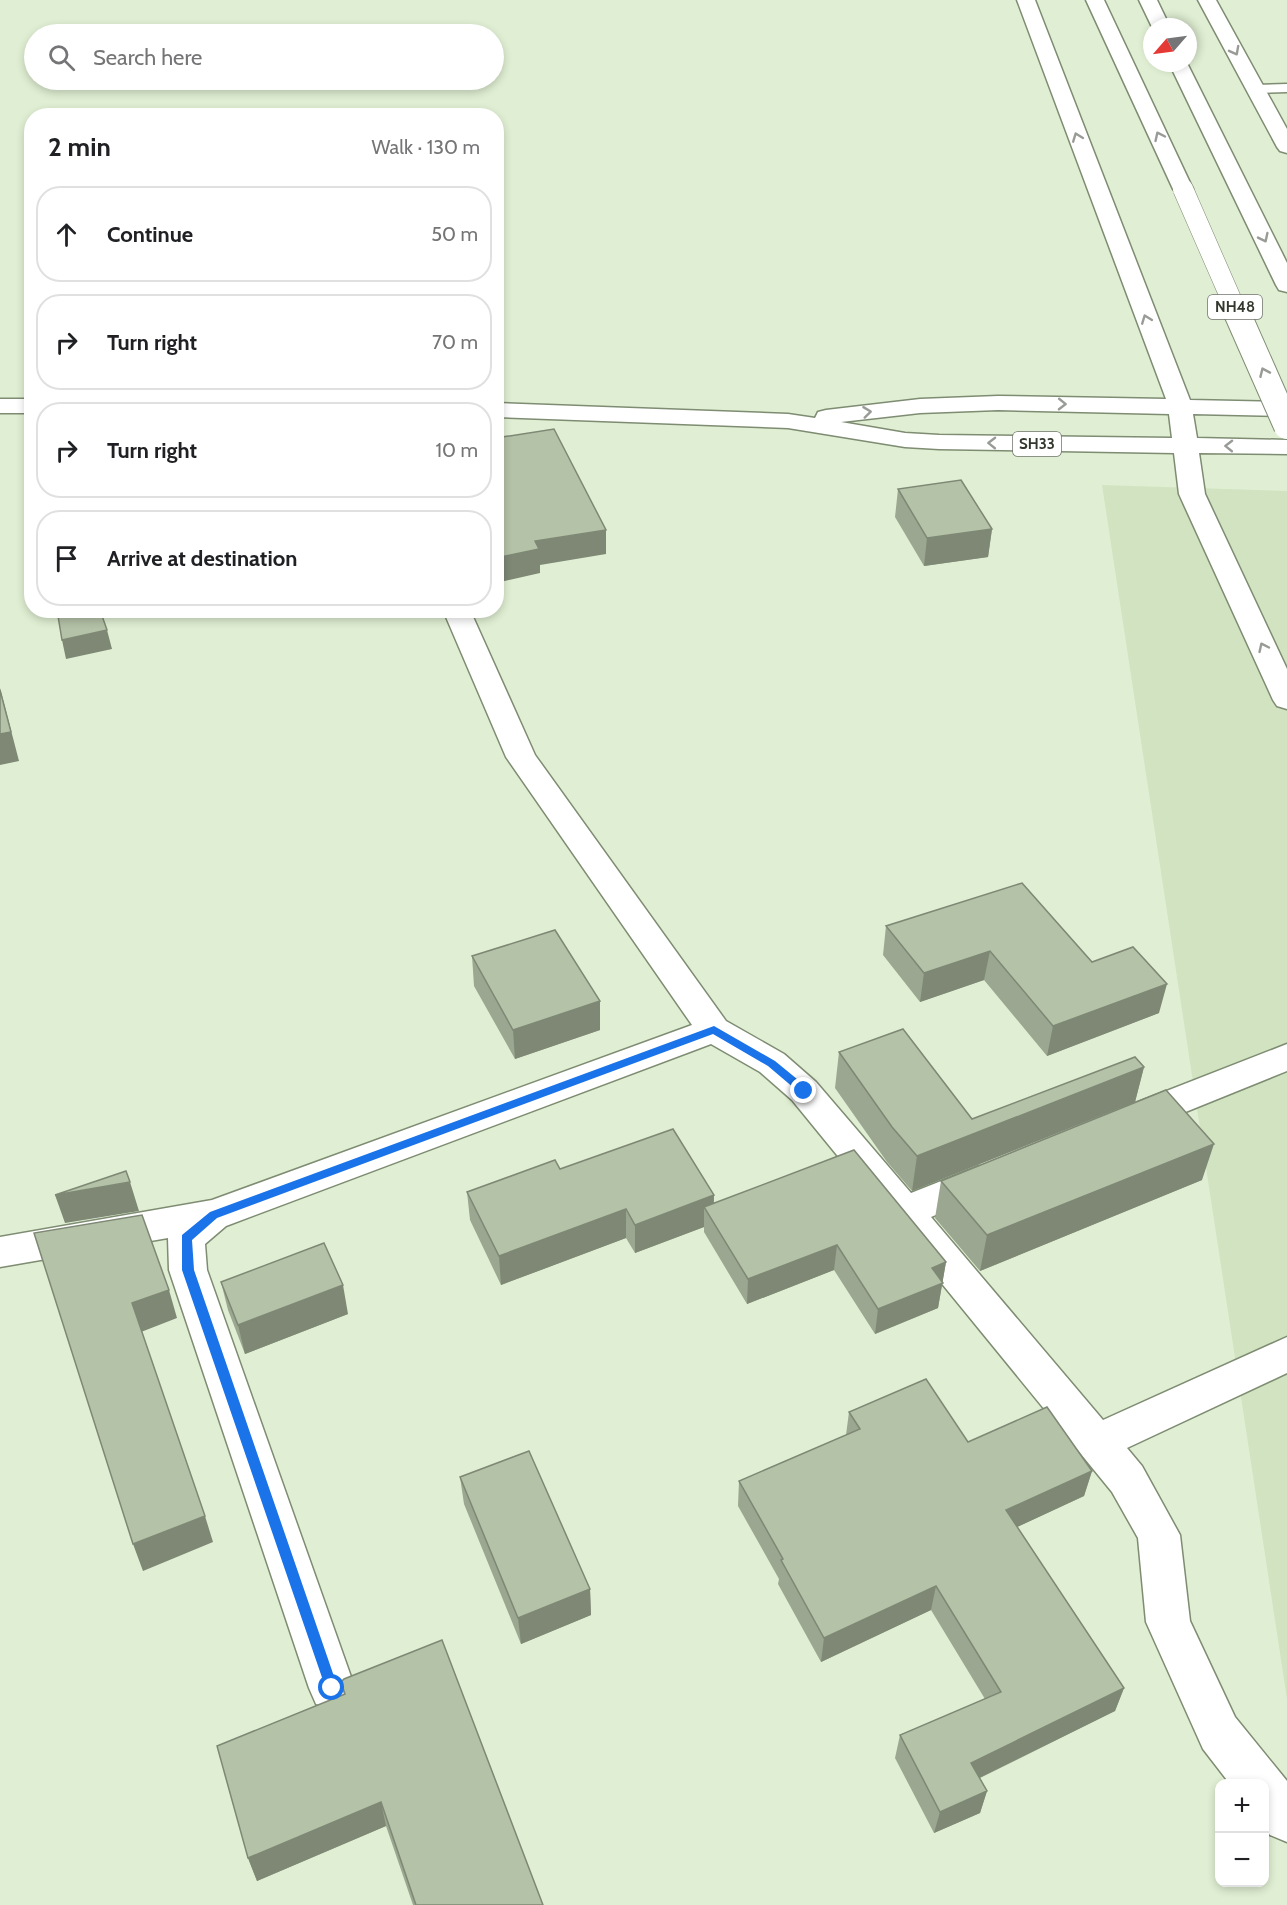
<!DOCTYPE html>
<html lang="en">
<head>
<meta charset="utf-8">
<style>
	body { margin:0; font-family:Cabin,sans-serif; background:#f2f2f2; color:#202124 }
	.controls { position:absolute; right:18px; bottom:18px; display:grid; overflow:hidden; border-radius:12px; box-shadow:0 3px 9px #0003 }
	.controls button { width:54px; height:54px; display:grid; place-items:center; padding:0; border:0; border-bottom:2px solid #e0e0e0; background:#fff; color:#202124; font:30px sans-serif }
	.compass { position:absolute; left:1143px; top:18px; width:54px; height:54px; border-radius:50%; background:#fff; box-shadow:0 3px 9px #0003; rotate:242deg }
	.stop { position:absolute; width:18px; height:18px; margin:-14px; border:4px solid #1a73e8; border-radius:50%; background:#fff }
	.stop.end { background:#1a73e8; border-color:#fff; box-shadow:0 2px 6px #0008 }
	.list { margin:0; padding:0; list-style:none }
	h2 { display:flex; justify-content:space-between; align-items:center; height:78px; margin:0; padding:0 24px; font-size:26px }
	h2 small { font-size:20px; font-weight:400; color:#757577 }
	.list li { display:grid; grid-template-columns:39px 1fr auto; gap:18px; align-items:center; box-sizing:border-box; height:96px; margin:0 12px 12px; padding:0 12px; border:2px solid #e0e0e0; border-radius:24px }
	.list b { display:block; font-size:22px; white-space:nowrap }
	.list em { font-size:20px; font-style:normal; color:#757577 }
	.icon { flex:none; width:33px; height:33px; fill:none; stroke:currentColor; stroke-width:2; stroke-linecap:round; stroke-linejoin:round }
	.map { position:relative; flex:none; width:1287px; height:1905px; overflow:hidden }
	.search { position:absolute; background:#fff; box-shadow:0 3px 9px #0003; left:24px; top:24px; width:480px; height:66px; display:flex; align-items:center; gap:15px; box-sizing:border-box; padding:0 21px; border-radius:33px; color:#757577; font-size:22px }
	.panel { position:absolute; background:#fff; box-shadow:0 3px 9px #0003; left:24px; top:108px; width:480px; height:510px; border-radius:24px }
	.map>svg:first-child { display:block }
	.built { fill:#d1e3c1 }
	.lines { fill:none; stroke-linecap:round; stroke-linejoin:round }
	.service-casing { stroke:#7e8c72; stroke-width:3 }
	.minor-casing { stroke:#7e8c72; stroke-width:3 }
	.primary-casing { stroke:#7e8c72; stroke-width:3 }
	.trunk-casing { stroke:#7e8c72; stroke-width:3 }
	.service { fill:#fff; fill-rule:evenodd }
	.minor { fill:#fff; fill-rule:evenodd }
	.primary { fill:#fff; fill-rule:evenodd }
	.trunk { fill:#fff; fill-rule:evenodd }
	.trunk-bridge-far1-casing { stroke:#7e8c72; stroke-width:21; stroke-linecap:butt }
	.trunk-bridge-casing { stroke:#7e8c72; stroke-width:28; stroke-linecap:butt }
	.trunk-bridge-far1 { stroke:#fff; stroke-width:20 }
	.trunk-bridge { stroke:#fff; stroke-width:26 }
	.wall { fill:#9ba790 }
	.shaded-wall { fill:#7e8875 }
	.building { fill:#b4c2a7; stroke:#7e8875; stroke-width:1.5 }
	.oneway { stroke:#999c96 }
	.route { fill:#1a73e8 }
	.labels { text-anchor:middle; dominant-baseline:central; stroke-width:6; stroke-linejoin:round; paint-order:stroke }
	.shield { fill:#fff; stroke:#70746d; stroke-width:1.5 }
	.shield-label { font-size:15px; font-weight:bold; fill:#33382e }
</style>
</head>
<body>
<div class="map">
<svg width="1287" height="1905" viewBox="0 0 1287 1905">
	<rect width="100%" height="100%" fill="#e0efd3"/>
	<path class="built" d="M1102,485L1287,491V1699Z"/>
	<g class="lines">
		<g class="service-casing">
			<path id="service" d="M1287,84V92L1255,93L1249,89L1255,85Z"/>
		</g>
		<g class="minor-casing">
			<path id="minor" d="M443,610H470L535,755L726,1021L784,1054L816,1082L911,1193L979,1166L992,1171L997,1181L992,1191L931,1217L1103,1420L1287,1337V1373L1127,1448L1142,1466L1180,1535L1190,1621L1235,1717L1287,1781V1842L1270,1835L1264,1828V1784H1230L1203,1749L1146,1622L1138,1538L1112,1492L792,1100L760,1072L711,1044L226,1226L205,1244L207,1270L355,1688L348,1704L332,1710L316,1704L309,1688L169,1270L168,1238L0,1267V1237L212,1200L692,1025L506,757Z
				M1287,1044V1071L1136,1132L1123,1128L1118,1118L1123,1108Z"/>
		</g>
		<g class="primary-casing">
			<path id="primary" d="M1017,0H1035L1190,400L1287,402V416L1193,414L1197,438L1287,440V454L1199,453L1205,494L1287,669V709L1277,706L1273,700L1179,494L1174,453L939,449L905,447L788,428L496,417V403L788,414L815,418L818,412L826,410L920,399L998,396L1166,399ZM998,410L1169,414L1172,438L939,435L905,433L841,422L920,413Z
				M1198,0H1216L1287,129V153L1280,151L1277,147Z
				M0,399H32V413H0Z"/>
		</g>
		<g class="trunk-casing">
			<path id="trunk" d="M1086,0H1104L1193,189L1190,193H1176L1173,189Z
				M1139,0H1157L1170,27H1152Z
				M1169,63H1187L1287,263V292L1279,290L1276,285Z"/>
		</g>
		<use href="#service" class="service"/>
		<use href="#minor" class="minor"/>
		<use href="#primary" class="primary"/>
		<use href="#trunk" class="trunk"/>
		<g class="trunk-bridge-far1-casing">
			<path id="trunk-bridge-far1" d="M1183,189L1235,308"/>
		</g>
		<g class="trunk-bridge-casing">
			<path id="trunk-bridge" d="M1234,306L1287,426"/>
		</g>
		<use href="#trunk-bridge-far1" class="trunk-bridge-far1"/>
		<use href="#trunk-bridge" class="trunk-bridge"/>
	</g>
	<path class="wall" d="M898,489L992,529L988,557L924,566L895,517Z
		M886,926L1092,962L1159,1013L1047,1056L984,980L920,1002L883,955Z
		M472,956L600,1030L515,1059L474,986Z
		M839,1052L972,1119L1144,1067L1135,1102L912,1191L887,1162L835,1088Z
		M560,1169L714,1195V1204L946,1262L938,1308L875,1334L834,1270L747,1304L704,1232V1227L635,1253L626,1238L501,1285L470,1220L467,1192Z
		M1202,1180L980,1271L935,1218L941,1181Z
		M221,1282L348,1314L245,1354L228,1310Z
		M849,1412L968,1442L1092,1471L1084,1496L1017,1527L1124,1688L1115,1711L980,1778L987,1791L980,1813L934,1833L895,1758L900,1735L985,1699L931,1610L821,1662L778,1584L779,1579L738,1506L739,1481L846,1435Z
		M460,1477L590,1589L591,1615L521,1644L464,1504Z
		M341,1682L543,1905H413L386,1826L257,1881L248,1858L344,1695Z"/>
	<path class="shaded-wall" d="M992,529L988,557L924,566L927,538Z
		M606,530V554L540,565V573L496,583V558L535,541Z
		M107,630L112,649L66,659L62,640Z
		M0,688L19,761L0,765Z
		M990,951L984,980L920,1002L924,973Z
		M1167,984L1159,1013L1047,1056L1053,1026Z
		M600,1001V1030L515,1059L513,1030Z
		M1144,1067L1135,1102L912,1191L917,1156Z
		M1214,1144L1202,1180L980,1271L987,1235Z
		M130,1182L139,1211L65,1223L55,1195Z
		M714,1195L713,1221L704,1207V1227L635,1253V1225Z
		M626,1209V1238L501,1285L499,1256Z
		M837,1245L834,1270L747,1304L748,1279Z
		M946,1262L938,1308L875,1334L878,1309L932,1268Z
		M343,1285L348,1314L245,1354L238,1325Z
		M169,1290L177,1318L141,1332L132,1303Z
		M1092,1471L1084,1496L1000,1535L1006,1510Z
		M205,1516L213,1542L143,1571L133,1544Z
		M936,1586L931,1610L821,1662L824,1638Z
		M590,1589L591,1615L521,1644L518,1618Z
		M1124,1688L1115,1711L965,1785L971,1763Z
		M987,1791L980,1813L934,1833L940,1812Z
		M381,1802L386,1826L257,1881L248,1858Z"/>
	<path class="building" d="M554,429L606,530L535,541L539,549L496,558V438Z
		M961,480L992,529L927,538L898,489Z
		M57,610H100L107,630L62,640Z
		M0,690L11,732L0,734Z
		M1022,883L1092,962L1133,947L1167,984L1053,1026L990,951L924,973L886,926Z
		M555,930L600,1001L513,1030L472,956Z
		M903,1029L972,1119L1135,1057L1144,1067L917,1156L892,1127L839,1052Z
		M1166,1090L1214,1144L987,1235L941,1181Z
		M673,1129L714,1195L635,1225L626,1209L499,1256L467,1192L555,1160L560,1169Z
		M854,1150L946,1262L932,1268L943,1283L878,1309L837,1245L748,1279L704,1207Z
		M126,1171L130,1182L55,1195Z
		M142,1215L169,1290L132,1303L205,1516L133,1544L34,1233Z
		M324,1243L343,1285L238,1325L221,1282Z
		M926,1379L968,1442L1047,1407L1092,1471L1006,1510L1124,1688L971,1763L987,1791L940,1812L900,1735L1001,1692L936,1586L824,1638L781,1560L783,1559L739,1481L860,1429L849,1412Z
		M529,1451L590,1589L518,1618L460,1477Z
		M442,1640L543,1905H416L381,1802L248,1858L217,1746L345,1694L341,1682L344,1679Z"/>
	<defs><path id="oneway-chevron" d="M-2-3.5L2.5 0L-2 3.5" fill="none" stroke-width="1.6" stroke-linecap="round" stroke-linejoin="round" transform="scale(1.5)"/></defs>
	<g class="oneway">
		<use href="#oneway-chevron" transform="translate(1235 51) rotate(62)"/>
		<use href="#oneway-chevron" transform="translate(1159 136) rotate(-115)"/>
		<use href="#oneway-chevron" transform="translate(1077 137) rotate(-111)"/>
		<use href="#oneway-chevron" transform="translate(1264 238) rotate(64)"/>
		<use href="#oneway-chevron" transform="translate(1146 319) rotate(-111)"/>
		<use href="#oneway-chevron" transform="translate(1264 372) rotate(-114)"/>
		<use href="#oneway-chevron" transform="translate(1062 404) rotate(1)"/>
		<use href="#oneway-chevron" transform="translate(867 412) rotate(-7)"/>
		<use href="#oneway-chevron" transform="translate(992 443) rotate(-179)"/>
		<use href="#oneway-chevron" transform="translate(1229 446) rotate(-179)"/>
		<use href="#oneway-chevron" transform="translate(1263 647) rotate(-115)"/>
	</g>
	<path class="route" d="M714,1026L775,1061L808,1088V1094H801L768,1066L713,1034L217,1218L192,1240L194,1270L338,1688L336,1692L332,1694L327,1692L182,1270V1235L210,1212Z"/>
	<g class="labels">
		<g class="shield">
			<rect x="1208" y="295" width="54" height="24" rx="4.5"/>
			<rect x="1013" y="432" width="48" height="24" rx="4.5"/>
		</g>
		<g class="shield-label">
			<text x="1235" y="307">NH48</text>
			<text x="1037" y="444">SH33</text>
		</g>
	</g>
</svg>
<div class="controls">
<button>+</button>
<button>−</button>
</div>
<svg class="compass" viewBox="-18 -18 36 36"><path d="M0-13l5 13h-10z" fill="#e53935"/><path d="M0 13l5-13h-10z" fill="#757577"/></svg>
<div class="stop" style="left:332px;top:1688px"></div>
<div class="stop end" style="left:804px;top:1091px"></div>
<div class="search"><svg class="icon" aria-label="search" viewBox="0 0 24 24"><circle cx="10" cy="10" r="6"/><path d="M15 15l6 6"/></svg>Search here</div>
<section class="panel">
<h2>2 min<small>Walk · 130 m</small></h2>
<ul class="list">
<li><svg class="icon" aria-label="ahead" viewBox="0 0 24 24"><path d="M12 20V5M6 11l6-6 6 6"/></svg><div><b>Continue</b></div><em>50 m</em></li>
<li><svg class="icon" aria-label="right" viewBox="0 0 24 24"><path d="M7 20v-9h11M14 6l5 5-5 5"/></svg><div><b>Turn right</b></div><em>70 m</em></li>
<li><svg class="icon" aria-label="right" viewBox="0 0 24 24"><path d="M7 20v-9h11M14 6l5 5-5 5"/></svg><div><b>Turn right</b></div><em>10 m</em></li>
<li><svg class="icon" aria-label="arrive" viewBox="0 0 24 24"><path d="M6 21V4h12l-3 4 3 4H6"/></svg><div><b>Arrive at destination</b></div></li>
</ul>
</section>
</div>
</body>
</html>
